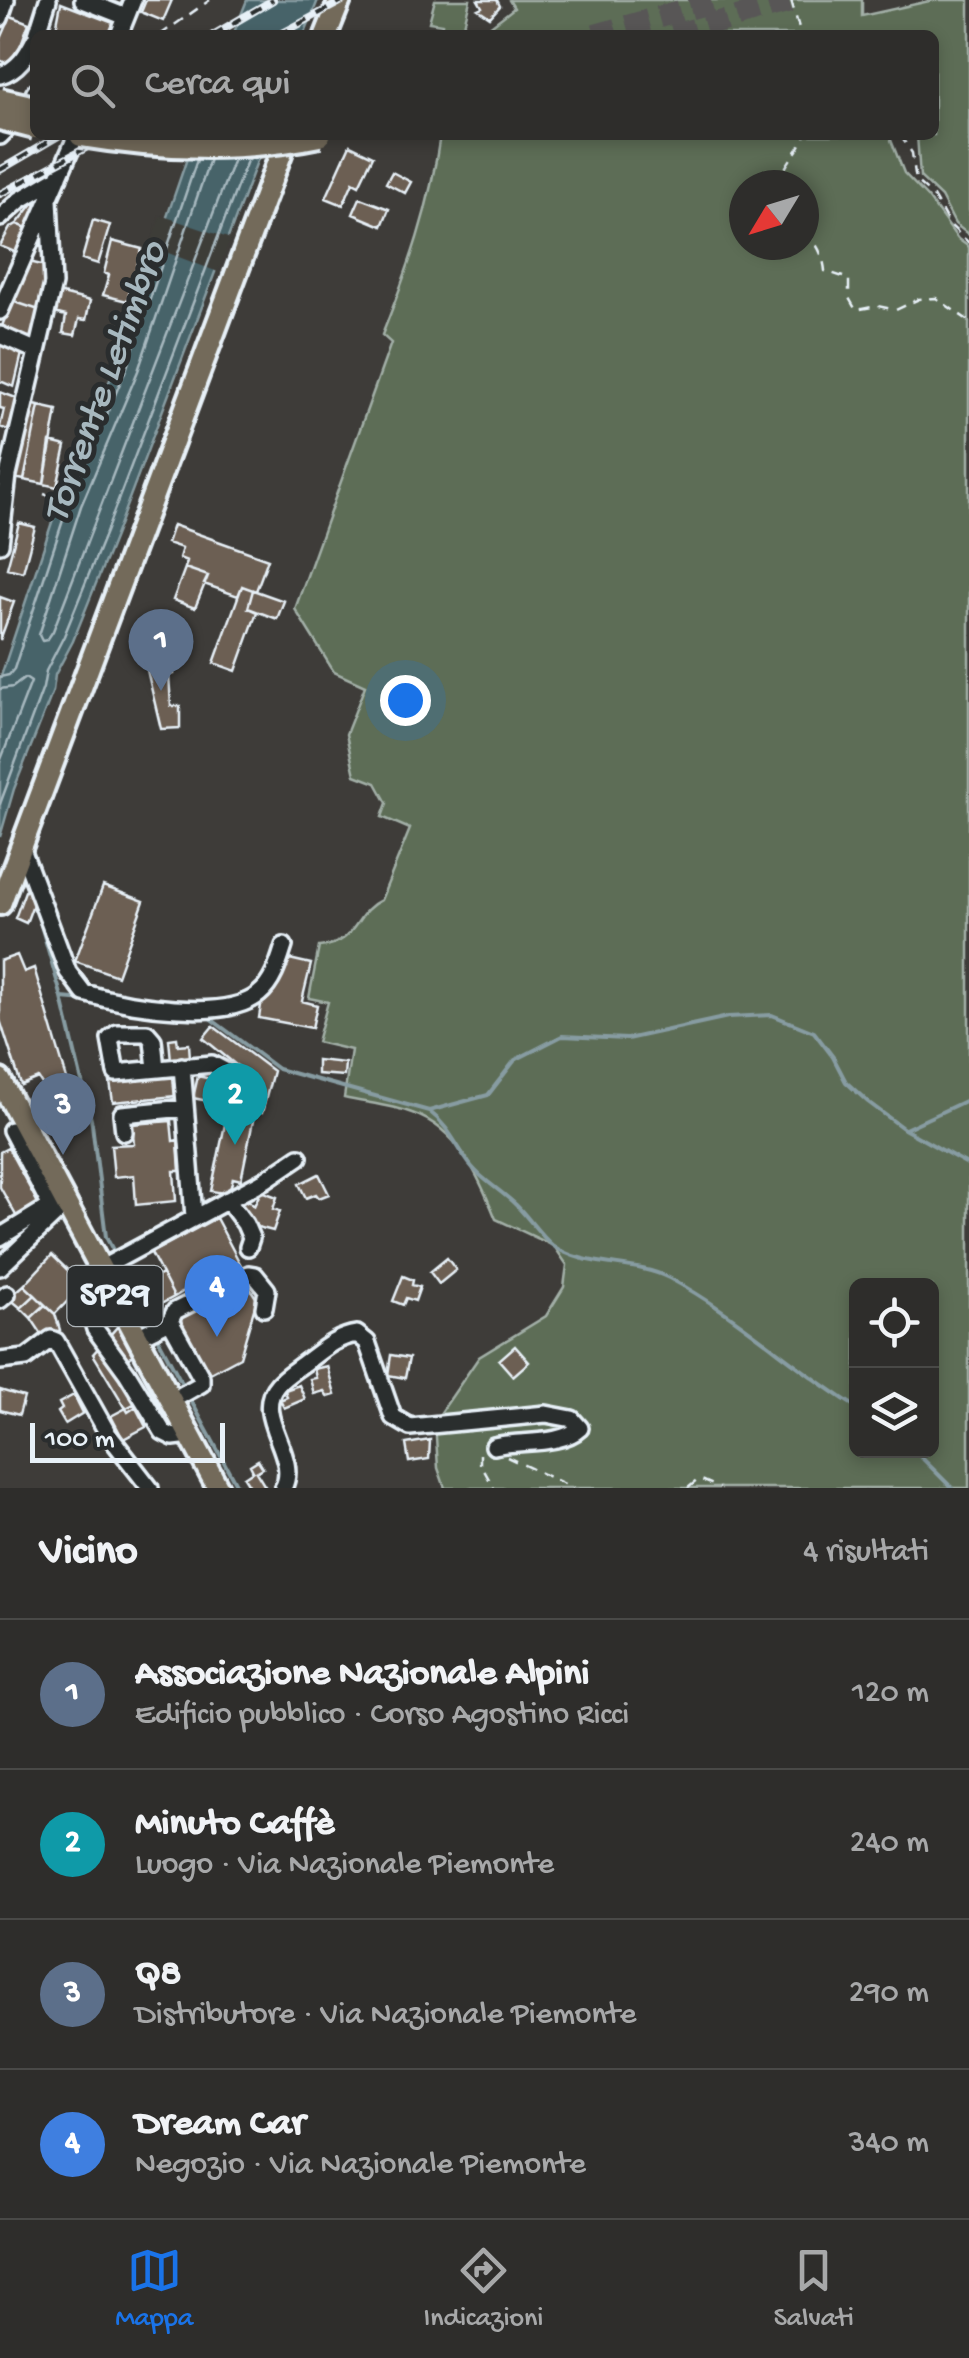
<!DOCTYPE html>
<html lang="it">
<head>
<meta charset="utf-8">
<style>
	body { margin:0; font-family:"Gochi Hand",sans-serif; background:#3a3937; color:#f1f3f6 }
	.controls { position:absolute; right:30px; bottom:30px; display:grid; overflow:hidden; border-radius:15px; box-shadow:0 5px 15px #0003 }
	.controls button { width:90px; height:90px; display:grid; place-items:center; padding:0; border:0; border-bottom:2px solid #494947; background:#2e2d2b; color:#f1f3f6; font:50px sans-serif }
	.compass { position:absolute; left:729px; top:170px; width:90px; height:90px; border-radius:50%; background:#2e2d2b; box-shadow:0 5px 15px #0003; rotate:232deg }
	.scale { position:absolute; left:30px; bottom:25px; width:195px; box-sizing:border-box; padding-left:10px; border:5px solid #e8f1f8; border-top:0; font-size:28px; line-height:35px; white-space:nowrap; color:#e8f1f8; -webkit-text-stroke:8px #2a2d2e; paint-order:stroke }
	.you { position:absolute; left:405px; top:700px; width:35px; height:35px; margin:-25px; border:8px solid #fff; border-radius:50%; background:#1a73e8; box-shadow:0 0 0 15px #1a73e833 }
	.badge { display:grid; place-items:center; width:65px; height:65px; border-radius:50%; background:#1a73e8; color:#fff; font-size:32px; font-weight:700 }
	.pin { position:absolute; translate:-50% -82px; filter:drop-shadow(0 2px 5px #0008) }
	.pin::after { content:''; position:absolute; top:52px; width:35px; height:30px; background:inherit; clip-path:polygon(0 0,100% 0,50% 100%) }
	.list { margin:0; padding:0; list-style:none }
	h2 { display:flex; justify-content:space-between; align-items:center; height:130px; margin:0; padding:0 40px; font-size:42px }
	h2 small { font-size:32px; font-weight:400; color:#a7a8a9 }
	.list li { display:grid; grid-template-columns:65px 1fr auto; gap:30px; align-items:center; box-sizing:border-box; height:150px; padding:0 40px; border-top:2px solid #494947 }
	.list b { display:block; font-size:38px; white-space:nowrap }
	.list p { margin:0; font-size:32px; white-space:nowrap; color:#a7a8a9 }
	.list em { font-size:32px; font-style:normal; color:#a7a8a9 }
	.icon { flex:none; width:55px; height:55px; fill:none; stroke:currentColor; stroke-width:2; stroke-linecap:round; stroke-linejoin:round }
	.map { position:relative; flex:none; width:969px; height:1488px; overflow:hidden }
	.search { position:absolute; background:#2e2d2b; box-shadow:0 5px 15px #0003; left:30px; right:30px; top:30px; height:110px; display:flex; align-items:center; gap:25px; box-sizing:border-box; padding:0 35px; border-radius:15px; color:#a7a8a9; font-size:38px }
	.sheet { height:730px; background:#2e2d2b }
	nav { display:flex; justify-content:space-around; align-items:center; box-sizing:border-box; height:140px; border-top:2px solid #494947; background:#2e2d2b; font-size:28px; color:#a7a8a9 }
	nav a { display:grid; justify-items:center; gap:5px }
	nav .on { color:#1a73e8 }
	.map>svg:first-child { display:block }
	.green { fill:#5d6d56; stroke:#a2afa7; stroke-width:2.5; fill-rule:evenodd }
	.water { fill:#466369; stroke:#879ca2; stroke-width:2.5 }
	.pier { fill:#3e3c39 }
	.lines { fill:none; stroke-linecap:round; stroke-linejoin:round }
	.shore { stroke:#a7b8bf; stroke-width:2.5 }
	.stream { stroke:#879ca2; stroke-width:4 }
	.building { fill:#6c5e52; stroke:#e8f1f8; stroke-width:2.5 }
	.highway-tunnel { stroke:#585756; stroke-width:22; stroke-dasharray:22 11; stroke-linecap:butt }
	.minor-casing { stroke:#e8f1f8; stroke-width:22 }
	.major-casing { stroke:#e8f1f8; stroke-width:28 }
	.path { stroke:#e8f1f8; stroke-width:2.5; stroke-dasharray:10 8; stroke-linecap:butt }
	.minor { stroke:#2a2d2e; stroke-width:15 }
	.major { stroke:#736b5a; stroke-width:20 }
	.rail-casing { stroke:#e8f1f8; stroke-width:8 }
	.rail { stroke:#2a2d2e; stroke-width:4; stroke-dasharray:11; stroke-linecap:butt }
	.highway-bridge-casing { stroke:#e8f1f8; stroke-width:30; stroke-linecap:butt }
	.highway-bridge { stroke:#736b5a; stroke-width:22 }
	.labels { text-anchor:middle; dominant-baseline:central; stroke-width:10; stroke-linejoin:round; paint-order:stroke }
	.shield { fill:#2a2d2e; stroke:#afb6bb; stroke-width:2.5 }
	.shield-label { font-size:35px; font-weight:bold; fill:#e8f1f8 }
	.water-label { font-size:40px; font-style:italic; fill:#a7b8bf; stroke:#2a2d2e }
</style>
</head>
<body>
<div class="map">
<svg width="969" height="1488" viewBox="0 0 969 1488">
	<rect width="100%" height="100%" fill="#3e3c39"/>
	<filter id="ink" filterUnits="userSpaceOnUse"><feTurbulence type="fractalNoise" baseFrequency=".01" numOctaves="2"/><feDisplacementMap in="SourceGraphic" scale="20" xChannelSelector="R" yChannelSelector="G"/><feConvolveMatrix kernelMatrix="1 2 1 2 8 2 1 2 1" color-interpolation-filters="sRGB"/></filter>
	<g filter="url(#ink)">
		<path class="green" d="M435,0H470L464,25L465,35H441L442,24L429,22Z
			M509,0H862V16L934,0H969V235L955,224L941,197L920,177L917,135H934V35H479L514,8Z
			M440,135H889L904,173L928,198L958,239L969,247V1488H445L438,1468L435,1421L479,1357L546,1316L564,1287L567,1265L554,1246L496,1219C479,1177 459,1129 412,1113C391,1105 366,1103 344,1098L351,1050L317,1042L328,1002L309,998L319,947C359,943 353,913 381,900L410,829L382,817L387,803L376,783L355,775L346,734L365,686L334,672L295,609L391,343L382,335C409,267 430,208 440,135ZM744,185H804V245H744ZM856,1286H932V1450H856Z"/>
		<path class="water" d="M247,0H318L304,35H233Z
			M195,135H267L115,536L73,641L55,675L53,691L14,789L0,837V679L60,498L117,363Z"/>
		<path class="pier" d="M160,215L231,239L218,272L150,246Z"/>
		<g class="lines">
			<path class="shore" d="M210,159L138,371L81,506L39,635L42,641L47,640L53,631L234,159
				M0,677L9,675L14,669L69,502L127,367L197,160
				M0,689L13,687L25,678L31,682L0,762
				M0,804L43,688L46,671L64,636L106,532L248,158"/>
			<path class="stream" d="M36,908L62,998L92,1124L106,1237L115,1254
				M62,998L85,1000
				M207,1016L278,1069L429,1111C447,1125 454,1141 466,1159C478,1178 501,1190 516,1205C529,1218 539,1234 552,1245C584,1269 634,1260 669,1278C737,1314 792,1367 856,1407
				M429,1111L488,1095L515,1060L562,1036L627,1039L728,1017L772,1015L814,1032L833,1057L846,1082L868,1102L904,1129L969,1165
				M905,1129L969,1099
				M119,1262L151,1325
				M155,1333L184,1387
				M188,1395L238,1488
				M914,1450L952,1488"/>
		</g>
		<path class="building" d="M146,0H172L163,21L141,12Z
			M478,0H497L500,6L490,17L478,9L482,7Z
			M61,3L116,24L111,35H82L74,30L72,35L55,34Z
			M11,16L29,23L20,47L8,64L0,60V41Z
			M350,145L373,156L359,185L353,182L343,205L326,198Z
			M392,172L411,182L405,193L386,183Z
			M360,198L389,209L382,226L353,214Z
			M35,201L40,204L29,229L17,224Z
			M93,220L110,225L98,264L82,259Z
			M17,224L29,229L17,253L0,246L10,228Z
			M112,241L142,249L127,301L103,295L109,275L104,273Z
			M29,262L46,266V283L39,310L12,301Z
			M58,293L90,301L86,320L79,319L75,335L63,333L66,316L54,313Z
			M12,301L39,310L30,342L0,331Z
			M0,340L23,349L14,387L0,381Z
			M0,392L19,399L8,430L0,427L4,409L0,408Z
			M30,404L39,406L24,480L15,478Z
			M39,406L57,410L44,484L24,480Z
			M50,442L66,446L57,487L44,484Z
			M19,523L35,527L23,572L7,568Z
			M173,525L268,559L256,591L242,586L238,596L204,584L208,576L185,568L187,561L179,558L182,548L167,543Z
			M185,568L208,576L195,608L173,600Z
			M242,586L253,590L248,608L257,612L236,671L214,663Z
			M253,590L284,601L277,619L248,608Z
			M0,597L14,602L0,640Z
			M171,660L174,674L169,675L171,706H180V728L161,729L146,666Z
			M103,886L144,901L117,976L75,961Z
			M30,888L35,899L26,923L15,918L25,891Z
			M17,955L24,972L34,968L69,1086L50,1096L38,1078L21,1085L0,1020V961Z
			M285,958L311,964L302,1001L317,1005L312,1028L259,1018L261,1005L268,998Z
			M213,1026L273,1071L262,1113L246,1109L253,1079L203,1038Z
			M177,1038L178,1045L189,1044L190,1058L171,1060L169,1039Z
			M317,1060L345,1063L344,1076L317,1074Z
			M174,1075L176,1096L113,1102L110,1082Z
			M198,1076L227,1083L223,1104L193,1098Z
			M226,1090L249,1095L246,1109L255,1111L241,1180L233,1178L230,1190L224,1193L211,1191L229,1105L223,1104Z
			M171,1121L173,1141L178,1140L180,1171H174L176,1201L136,1205L134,1175L114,1177L111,1145L134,1144L132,1124Z
			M8,1148L40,1207L18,1219L0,1187V1152Z
			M319,1174L329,1194L319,1198L316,1194L306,1198L299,1184Z
			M261,1191L277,1197L273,1209L280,1211L273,1231L250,1225L252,1218L237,1203L244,1196L254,1206Z
			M216,1218L243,1269L190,1298L186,1290L174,1297L151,1253Z
			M52,1255L83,1285L55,1314L24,1285Z
			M447,1258L456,1270L439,1284L430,1272Z
			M162,1274L174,1297L159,1305L147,1282Z
			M403,1276L413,1280L412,1285L420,1287L415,1301L406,1298L403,1305L393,1301Z
			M247,1284L257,1299L240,1357L208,1374L177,1317Z
			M24,1285L35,1295L21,1308L9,1298Z
			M35,1295L45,1305L31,1318L21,1308Z
			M45,1305L55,1314L60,1330L45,1339L31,1318Z
			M118,1326L133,1354L119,1372L137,1406L128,1412L93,1354Z
			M515,1346L529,1362L513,1376L499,1360Z
			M391,1355L409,1358L405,1378L388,1375Z
			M327,1366L335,1395L328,1397L324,1391L314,1394L310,1379L316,1378L314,1369Z
			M299,1385L305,1399L284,1408L280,1400L287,1397L285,1390Z
			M0,1390L24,1397L19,1415L0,1410Z
			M74,1395L83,1413L65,1424L58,1412L62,1409L59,1403Z
			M134,1404L146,1427L123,1439L111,1416Z
			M430,1440L429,1459L409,1462L406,1444Z
			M258,1460L263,1468L256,1472L266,1488H251L244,1477L253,1471L250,1465Z"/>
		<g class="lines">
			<path class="highway-tunnel" d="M595,35L720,0
				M673,35L797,0"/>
			<g class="minor-casing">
				<path id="minor" d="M83,0L126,17
					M0,18L6,0
					M37,35L48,0
					M119,35L133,0
					M0,75C18,70 27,55 35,39
					M0,136L29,107L35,92
					M0,218L20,200L59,177
					M0,311L77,135
					M0,335L37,351
					M0,544L8,475L53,284L49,199
					M22,849L68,972L84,993C125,1005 225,1023 259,994C273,983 279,962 284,946
					M182,1066L194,1217
					M156,1069L153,1040L147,1033H117L110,1039L116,1073L212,1064L242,1080
					M11,1130L48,1201L55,1203
					M124,1132L122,1114L185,1108
					M227,1200L245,1224L251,1238L248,1247
					M0,1237L59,1201
					M95,1264L92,1319L95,1329L127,1373L163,1432L173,1437L190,1435
					M0,1267L59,1211L63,1199
					M100,1269L265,1180L299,1157
					M0,1300L7,1294
					M137,1337L170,1321
					M0,1361L26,1358L51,1339L56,1341L108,1434L150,1488
					M171,1401L201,1384V1377L170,1321L175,1311L249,1274L255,1275L267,1290L264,1308
					M283,1488C301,1456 250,1415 278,1384C285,1376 295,1370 303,1364C321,1351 335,1337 357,1334L367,1342L393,1417L410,1427L546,1414L572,1419L580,1428C561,1446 519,1440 494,1446"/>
			</g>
			<g class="major-casing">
				<path id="major" d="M326,35L340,0
					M0,904L288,135
					M0,1080L218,1488"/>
			</g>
			<path class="path" d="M791,0L801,35
				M160,35L210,0
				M900,135L912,153L916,181L933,196L949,224L969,243
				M781,185C782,162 799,154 805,135
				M804,233C817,240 824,258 825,271L849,279V298L856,310L878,306L896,310L919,299L936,298L969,321
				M44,494L54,498
				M480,1454V1463L494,1488
				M507,1457L573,1488
				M688,1488L699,1479L720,1488"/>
			<use href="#minor" class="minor"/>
			<use href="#major" class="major"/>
			<g class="rail-casing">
				<path id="rail" d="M213,35L273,0
					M279,35L344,0
					M0,170L60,135
					M0,194L110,135"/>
			</g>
			<use href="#rail" class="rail"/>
			<g class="highway-bridge-casing">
				<path id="highway-bridge" d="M0,100L35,108
					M0,118L35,127
					M81,135C158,148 243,151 319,135"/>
			</g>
			<use href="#highway-bridge" class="highway-bridge"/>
		</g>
	</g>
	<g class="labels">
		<rect class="shield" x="67.5" y="1266" width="95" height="60" rx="8"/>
		<g class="shield-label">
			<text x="115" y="1296">SP29</text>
		</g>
		<g class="water-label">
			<text transform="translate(107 383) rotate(-70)">Torrente Letimbro</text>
		</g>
	</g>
</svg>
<div class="controls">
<button><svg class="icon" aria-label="locate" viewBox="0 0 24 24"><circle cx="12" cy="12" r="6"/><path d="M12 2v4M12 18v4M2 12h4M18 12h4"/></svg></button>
<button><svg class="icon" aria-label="layers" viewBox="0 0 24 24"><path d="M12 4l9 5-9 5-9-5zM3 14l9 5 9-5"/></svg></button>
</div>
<svg class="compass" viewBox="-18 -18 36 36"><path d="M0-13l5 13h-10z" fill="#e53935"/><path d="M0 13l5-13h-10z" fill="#a7a8a9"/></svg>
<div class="scale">100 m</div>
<div class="you"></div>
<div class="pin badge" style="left:161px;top:691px;background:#5c6f8a">1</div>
<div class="pin badge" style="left:235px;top:1145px;background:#0f9aa8">2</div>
<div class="pin badge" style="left:63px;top:1155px;background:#5c6f8a">3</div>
<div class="pin badge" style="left:217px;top:1337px;background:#3f7fe0">4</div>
<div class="search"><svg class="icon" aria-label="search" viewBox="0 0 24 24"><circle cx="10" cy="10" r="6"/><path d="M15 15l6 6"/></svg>Cerca qui</div>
</div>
<section class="sheet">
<h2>Vicino<small>4 risultati</small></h2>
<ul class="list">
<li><span class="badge" style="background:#5c6f8a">1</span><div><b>Associazione Nazionale Alpini</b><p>Edificio pubblico · Corso Agostino Ricci</p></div><em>120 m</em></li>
<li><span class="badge" style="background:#0f9aa8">2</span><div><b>Minuto Caffè</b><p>Luogo · Via Nazionale Piemonte</p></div><em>240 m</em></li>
<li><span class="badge" style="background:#5c6f8a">3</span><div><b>Q8</b><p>Distributore · Via Nazionale Piemonte</p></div><em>290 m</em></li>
<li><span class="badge" style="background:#3f7fe0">4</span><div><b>Dream Car</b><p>Negozio · Via Nazionale Piemonte</p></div><em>340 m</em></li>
</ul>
</section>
<nav>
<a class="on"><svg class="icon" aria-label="map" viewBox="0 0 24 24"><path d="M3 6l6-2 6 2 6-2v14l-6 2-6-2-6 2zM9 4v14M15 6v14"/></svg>Mappa</a>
<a><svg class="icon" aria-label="directions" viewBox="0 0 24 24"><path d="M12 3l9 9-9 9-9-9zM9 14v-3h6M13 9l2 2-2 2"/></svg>Indicazioni</a>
<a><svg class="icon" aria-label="saved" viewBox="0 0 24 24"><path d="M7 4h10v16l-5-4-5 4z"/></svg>Salvati</a>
</nav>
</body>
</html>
